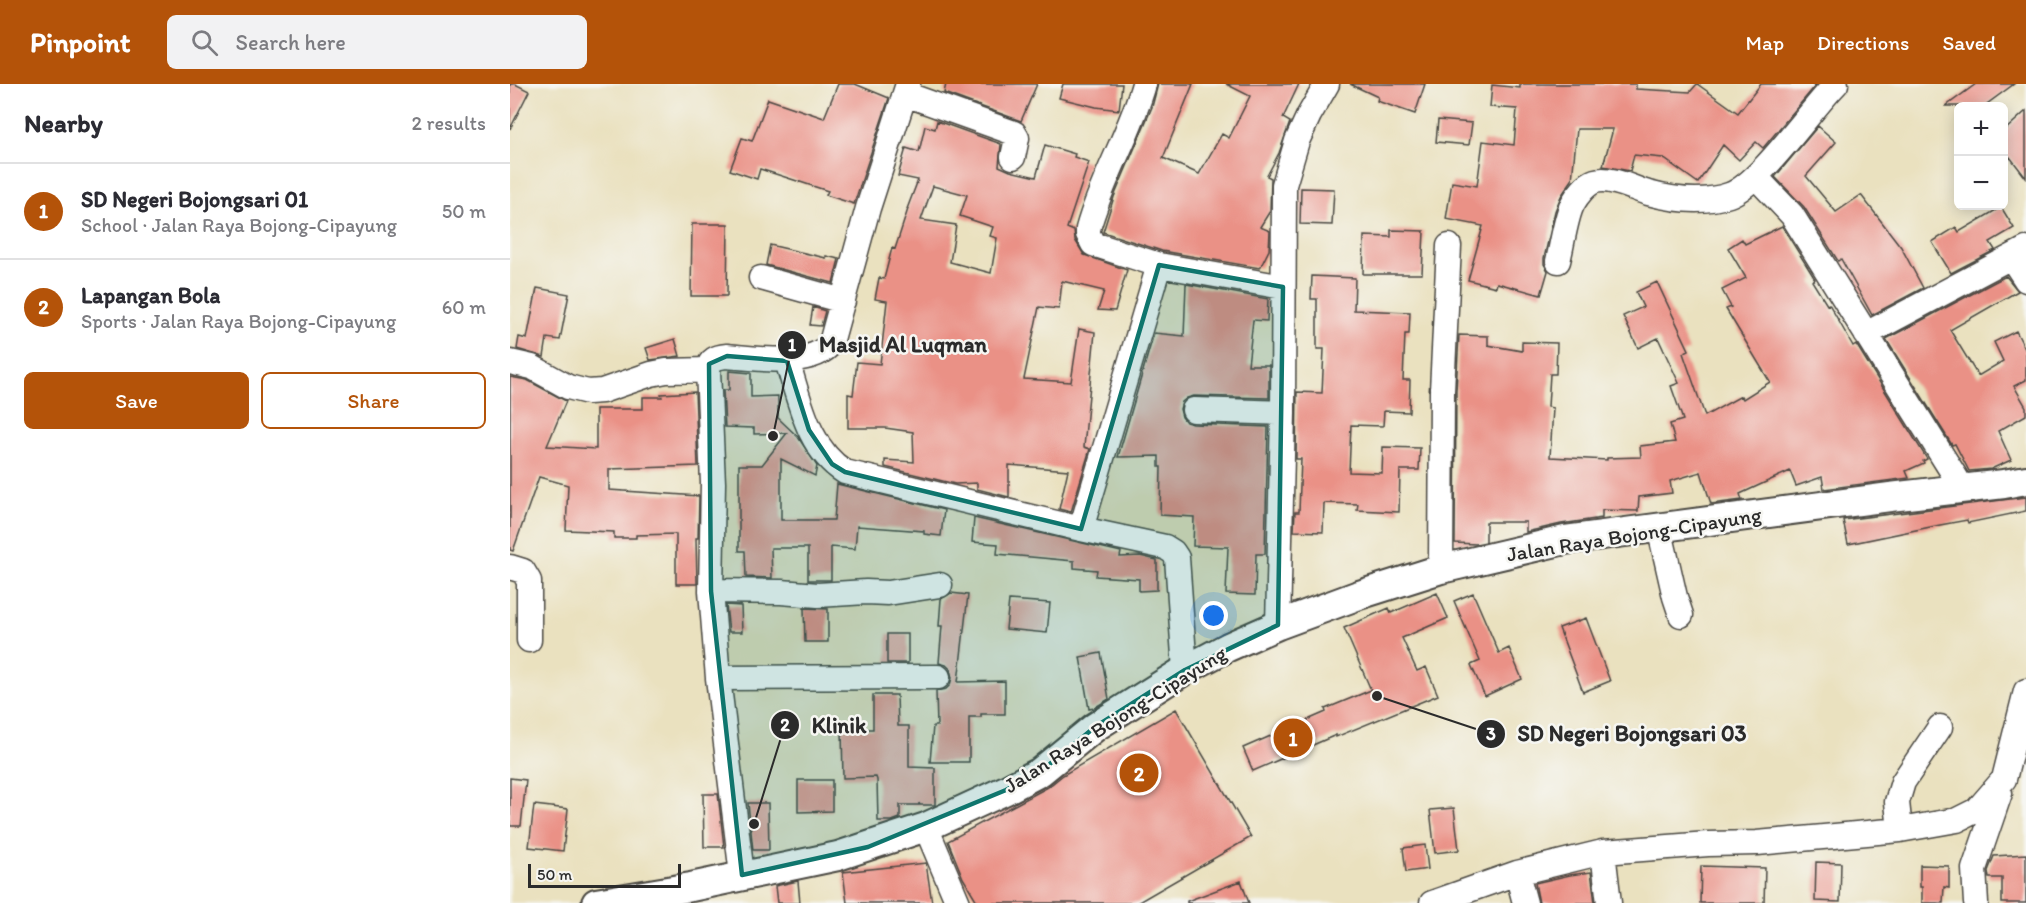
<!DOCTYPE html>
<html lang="en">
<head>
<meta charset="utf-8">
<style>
	body { margin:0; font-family:Itim,sans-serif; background:#f2f2f3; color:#2b2b33 }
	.controls { position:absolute; right:18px; top:18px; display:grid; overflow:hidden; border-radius:9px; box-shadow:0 3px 15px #0003 }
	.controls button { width:54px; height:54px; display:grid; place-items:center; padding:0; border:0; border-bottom:2px solid #e1e1e2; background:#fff; color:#2b2b33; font:30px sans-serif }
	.scale { position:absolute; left:18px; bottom:15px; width:153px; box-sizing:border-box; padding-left:6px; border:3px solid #2b2b2b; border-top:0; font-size:16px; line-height:21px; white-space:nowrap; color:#2b2b2b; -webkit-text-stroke:4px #f6f6f2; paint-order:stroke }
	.you { position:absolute; left:704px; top:532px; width:21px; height:21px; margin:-15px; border:4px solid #fff; border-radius:50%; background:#1a73e8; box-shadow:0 0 0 9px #1a73e833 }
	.badge { display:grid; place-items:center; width:39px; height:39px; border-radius:50%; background:#b45309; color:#fff; font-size:20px; font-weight:700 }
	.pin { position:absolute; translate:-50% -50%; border:3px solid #fff; box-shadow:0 2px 6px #0006 }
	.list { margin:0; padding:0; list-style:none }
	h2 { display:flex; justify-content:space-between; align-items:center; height:78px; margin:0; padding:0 24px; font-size:26px }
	h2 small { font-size:20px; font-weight:400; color:#7c7c81 }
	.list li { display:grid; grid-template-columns:39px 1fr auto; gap:18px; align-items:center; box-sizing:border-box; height:96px; padding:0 24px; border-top:2px solid #e1e1e2 }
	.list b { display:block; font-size:22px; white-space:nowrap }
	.list p { margin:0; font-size:20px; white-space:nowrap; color:#7c7c81 }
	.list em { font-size:20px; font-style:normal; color:#7c7c81 }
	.actions { display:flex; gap:12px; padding:18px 24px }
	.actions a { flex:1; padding:14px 0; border:2px solid #b45309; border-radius:9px; text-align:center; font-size:21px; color:#b45309 }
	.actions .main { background:#b45309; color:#fff }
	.icon { flex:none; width:33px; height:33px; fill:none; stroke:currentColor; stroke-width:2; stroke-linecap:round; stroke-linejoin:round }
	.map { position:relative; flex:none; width:1516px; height:819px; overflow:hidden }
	header { display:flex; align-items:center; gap:36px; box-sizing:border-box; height:84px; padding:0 30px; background:#b45309; color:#fff }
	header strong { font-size:28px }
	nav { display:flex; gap:33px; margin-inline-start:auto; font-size:21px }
	.search { width:420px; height:54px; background:#f2f2f3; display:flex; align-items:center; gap:15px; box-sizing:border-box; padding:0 21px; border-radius:9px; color:#7c7c81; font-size:22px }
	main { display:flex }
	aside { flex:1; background:#fff }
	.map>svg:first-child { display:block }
	.building { fill:#ea9186; fill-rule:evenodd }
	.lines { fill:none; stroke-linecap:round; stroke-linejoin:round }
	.minor-casing { stroke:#484641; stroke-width:27 }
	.tertiary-casing { stroke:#484641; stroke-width:32 }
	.minor { stroke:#fff; stroke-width:24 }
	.tertiary { stroke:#fff; stroke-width:28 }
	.marked { fill:#0f766e; fill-opacity:0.2; stroke:#0f766e; stroke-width:4.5; stroke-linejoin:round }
	.labels { text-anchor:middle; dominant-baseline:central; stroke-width:5; stroke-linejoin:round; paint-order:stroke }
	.street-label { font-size:21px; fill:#2b2b2b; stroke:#f6f6f2 }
	.leader { fill:none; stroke:#2b2b2b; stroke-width:2 }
	.callout-dot { fill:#2b2b2b; stroke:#f6f6f2; stroke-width:2 }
	.mark-label { font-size:18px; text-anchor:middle; font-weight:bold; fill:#fff }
	.callout-label { font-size:22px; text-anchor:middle; font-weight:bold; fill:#2b2b2b; stroke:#f6f6f2; stroke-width:5; stroke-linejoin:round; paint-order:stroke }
</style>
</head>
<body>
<header>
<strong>Pinpoint</strong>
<div class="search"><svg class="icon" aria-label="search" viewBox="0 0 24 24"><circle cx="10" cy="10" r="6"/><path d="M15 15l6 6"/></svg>Search here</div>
<nav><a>Map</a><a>Directions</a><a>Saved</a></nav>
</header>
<main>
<aside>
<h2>Nearby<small>2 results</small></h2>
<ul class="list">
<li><span class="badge">1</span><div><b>SD Negeri Bojongsari 01</b><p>School · Jalan Raya Bojong-Cipayung</p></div><em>50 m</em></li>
<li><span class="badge">2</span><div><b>Lapangan Bola</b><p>Sports · Jalan Raya Bojong-Cipayung</p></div><em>60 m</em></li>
</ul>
<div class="actions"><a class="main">Save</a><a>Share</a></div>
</aside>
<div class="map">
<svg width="1516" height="819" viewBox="0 0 1516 819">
	<rect width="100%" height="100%" fill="#f6f6f2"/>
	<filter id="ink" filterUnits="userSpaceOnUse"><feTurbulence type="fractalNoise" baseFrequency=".0167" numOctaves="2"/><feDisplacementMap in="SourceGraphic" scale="12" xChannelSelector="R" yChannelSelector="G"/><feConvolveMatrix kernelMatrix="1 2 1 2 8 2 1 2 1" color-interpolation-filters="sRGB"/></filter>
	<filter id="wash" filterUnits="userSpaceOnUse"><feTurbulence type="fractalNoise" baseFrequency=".008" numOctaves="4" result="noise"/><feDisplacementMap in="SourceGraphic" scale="24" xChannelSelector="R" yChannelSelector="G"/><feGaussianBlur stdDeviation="1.35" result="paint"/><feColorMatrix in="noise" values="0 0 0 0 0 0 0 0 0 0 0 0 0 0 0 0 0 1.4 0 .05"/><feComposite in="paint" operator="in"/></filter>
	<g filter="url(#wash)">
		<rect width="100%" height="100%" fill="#eae1bf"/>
		<g id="blocks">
			<path class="building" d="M0,0H5L19,7L0,45Z
				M328,0H345L379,14L344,120L316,111L318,107L250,85L247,95L220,86L232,54L242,57L258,15L314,34Z
				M436,0H527L511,37L434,9Z
				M553,0H612L609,26L586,23L549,14Z
				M648,0H683L653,74L689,90L712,50L719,54L740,12L716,0H789L773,34L780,38L769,69L757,92L761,94L760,127L750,143L760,147L759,166L750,184L652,167L593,148L604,113L642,23Z
				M840,0H915L905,30L867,17L868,13Z
				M1010,0H1126V5L1180,8L1187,0L1228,29L1251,0H1307L1253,64L1246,58L1229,76L1213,61L1188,99L1153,74L1124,71L1120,87L1093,82L1103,45H1067L1062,96L1051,112L1045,127L1034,174V180L1038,187L1031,211L987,199L986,203L958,196L973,142L936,135L942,98L967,102L973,57L1004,61L1007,25L980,23L982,1L1010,4Z
				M1466,0H1504L1474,22H1436Z
				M1516,27V94L1500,73L1494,78V47Z
				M928,36L962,39L959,61L926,58Z
				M427,37L491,60L489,82L500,87L526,93L535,61L565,70L564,73L579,78L557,144L564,147L565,156L574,171L617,186L605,227L588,226L594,207L552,197L549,225L529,223L514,295L561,298L569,245L585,248L574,363L580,365L561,428L549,425L558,386L499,381V413L467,405V399L445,400L375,383V376L404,378L403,348L375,344H338V310L343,311L347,278L370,280L377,217L365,215L369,194L374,195L382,164L385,165L398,125H397L408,96L388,92L396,64L409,68L415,42L425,45ZM423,102L457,111L450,132L483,143L480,152L487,154L481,189L440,178L446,141L411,136Z
				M1308,42L1326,58L1296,92L1326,128L1351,111L1391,163L1413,204L1362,231L1331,175L1328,177L1294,123L1265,93Z
				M791,104L824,105L822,141L790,140Z
				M1491,123L1504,144L1480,158L1485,166L1441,189L1422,158L1446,143L1449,148Z
				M182,140H218L217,212H181Z
				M1272,142L1305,195L1302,197L1317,221L1319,220L1343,262L1346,260L1417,375L1413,377L1414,379L1396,387L1399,394L1314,405L1312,393L1286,402L1280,387L1230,410L1232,416L1201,420L1191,388L1160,397L1162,409L1129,413L1128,427L1092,426V434L1051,440L1016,448V438H976V458L966,460L945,459L946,307L949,251L978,252V261L1012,267V258L1047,259L1046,290H1040L1038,323L1043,324L1040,373L1097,376V374L1131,373L1130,362L1165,358L1160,340L1173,336L1161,302L1169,299L1148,254L1128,264L1113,232L1133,223L1126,208L1147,198L1179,266L1173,269L1195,332L1231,312L1233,315L1260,298L1216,225L1221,223L1212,206L1236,194L1218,164L1232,155L1235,160Z
				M881,146L914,147L912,190H853L854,152L881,153Z
				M260,161L316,174V172L329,175L323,199L256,181Z
				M802,192L845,194L844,226L900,228L899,250H895L893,296H900L899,328L874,327L873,342L841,341L839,388L872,389L873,363L910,364L909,386H890L889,428L847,426L848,420L814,419L813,448L784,447L785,428H789L791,375H786L787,308L812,309L814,265H807V215H801Z
				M1496,192L1508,207L1440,246L1468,292L1493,277L1484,258L1506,247L1516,267V296L1504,302L1516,323V331L1488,347L1501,376L1481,385L1459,387L1445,360L1442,361L1376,255Z
				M676,200L758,215L757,237L743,236L738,281H759V314L684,312L677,314L672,318L670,325L672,333L676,338L683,340L758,343L755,470H746L745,511L716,510L718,463L683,462L684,433L650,431L651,383H649V372L608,373L644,249L674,252Z
				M27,204L59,210L50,256L37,254L34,273L7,265L9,253L17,255Z
				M303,223L315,227L311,242L300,241Z
				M165,255L170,272L140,276L136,264Z
				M219,287L241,289V313L268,312V334L288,353L307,382L305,392L271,375V436H324L327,400L434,426L431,452L414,450V447L347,442L345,465L321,463V496H298V464H261L262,494L236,493L235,467H229V381H252L277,349L244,350V344L215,343L213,306H219Z
				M0,293L17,296L56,317L37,362L86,365V325H133V313H152L151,310L185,308L188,382L99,385V406L189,412L188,454H186L187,500H166V450L126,451V454H104V448L56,446L58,401L29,393L3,467L0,466Z
				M1516,413V427L1458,439L1457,436L1430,441L1338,460L1333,436Z
				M464,434L611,468L610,473L630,472L647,476V506L629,507V495L586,492L587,486L564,484V477L487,470L488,460L462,458Z
				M441,509L458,511L448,598L495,597V630H471V633H459V678H420L423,642H427L426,607L436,605L440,601L442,594L440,585L436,581L429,579L432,542H429L431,515Z
				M927,509L938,534L892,554L907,587L916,583L928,611L826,653V651L743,687L733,664L816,628L815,625L861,606L834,544L879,524L881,529Z
				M963,509L989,569L999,564L1012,595L975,612L961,581L970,577L944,517Z
				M499,516L540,519L537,549L496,545Z
				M216,521L231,522L232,548H219Z
				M294,524L318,525V558H295Z
				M1076,534L1100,597L1073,608L1049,544Z
				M377,550H398V579H377Z
				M591,569L599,615L584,624L579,625L570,573Z
				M363,611H387L388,642H399V683L425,684V721H410L409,719V721H390V734L382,737H368L367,696L366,693L333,694L332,645H363Z
				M666,625L741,753L627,819H468L453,794L438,757L538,703L553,691Z
				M0,694L16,696L11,742H0Z
				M288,696H322V727L288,728Z
				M193,710H208L214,763H194Z
				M238,719H258L259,766H243Z
				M24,721L58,725L53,767L19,763Z
				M944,724L949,766L925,769L920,726Z
				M915,761L918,785L896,788L893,764Z
				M1516,770V819H1492V794H1479L1478,787L1484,772Z
				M1306,778L1331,779L1330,818L1305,817Z
				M416,779L422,819H337L333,788Z
				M1410,781L1439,782V804L1434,803L1433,819H1412V803H1410Z
				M1191,782L1255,784L1254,819H1190Z
				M1081,788L1085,819H1029L1025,799L1060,791Z
				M288,797L290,819H267L265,802Z
				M731,797L739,819H677V817Z"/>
		</g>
	</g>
	<g filter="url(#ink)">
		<use href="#blocks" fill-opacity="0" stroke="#484641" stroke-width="1.5"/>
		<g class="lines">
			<g class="minor-casing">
				<path id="minor" d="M634,0C620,50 592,94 578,145V150L583,160L649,181L773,203
					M395,10L504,49L507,54L503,73
					M1246,93L1282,131L1453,405
					M1501,173L1516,196
					M1048,177C1052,162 1056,131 1063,119C1067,112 1076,100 1085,97C1100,92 1124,105 1138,109C1164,116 1192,120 1219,111C1250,100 1300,26 1326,0
					M649,181L571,445L655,463L663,468L667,474L675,586
					M251,194L333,217
					M1356,250L1516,165
					M277,277C290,317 298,365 335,388L571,445
					M0,278L22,283L58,303L78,308L92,307L141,290L156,287L198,286
					M684,326L773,329
					M1149,443L1165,513L1171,531
					M0,483L13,487L19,497V556
					M931,485L932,307L939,162
					M201,507L271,508L308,511L356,508L378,509L430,501
					M768,541L773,329L774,101L787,57L799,31L817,0
					M208,594L428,593
					M416,743L448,819
					M1390,746L1387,718L1393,698L1430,643
					M1093,768L1099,819
					M1007,789L1015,819
					M232,791L208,594L201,507L203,399L198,286C200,275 206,273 217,272C243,274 303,284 321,259L358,124L398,0
					M922,819L1007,789L1093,768L1198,760L1247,759L1390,746L1447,736L1467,726L1494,695L1516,607
					M1466,819L1464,785L1490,709"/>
			</g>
			<g class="tertiary-casing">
				<path id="tertiary" d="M86,819L181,803L328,772L416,743L496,706L530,688L585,643L675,586L718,563L768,541L849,511L931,485L1055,456L1380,413L1494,400L1516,396"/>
			</g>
			<use href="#minor" class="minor"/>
			<use href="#tertiary" class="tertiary"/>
		</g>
	</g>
	<path class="marked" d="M649,181L773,203L768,541L675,586L585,643L530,688L496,706L358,763L232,791L201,507L199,280L217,272L277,277L299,346L322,380L335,388L571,445Z"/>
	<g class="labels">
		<g class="street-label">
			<text transform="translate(1124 450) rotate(-9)">Jalan Raya Bojong-Cipayung</text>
			<text transform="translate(605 635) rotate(-32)">Jalan Raya Bojong-Cipayung</text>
		</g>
	</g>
	<path class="leader" d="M263 352L282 261M244 740L275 641M867 612L981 650"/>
	<g class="callout-dot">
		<circle cx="263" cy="352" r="6"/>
		<circle cx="244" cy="740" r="6"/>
		<circle cx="867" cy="612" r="6"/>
		<circle cx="282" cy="261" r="15"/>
		<circle cx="275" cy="641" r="15"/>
		<circle cx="981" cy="650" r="15"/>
	</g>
	<g class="mark-label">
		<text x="282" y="267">1</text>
		<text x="275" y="647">2</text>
		<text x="981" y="656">3</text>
	</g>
	<g class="callout-label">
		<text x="393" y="268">Masjid Al Luqman</text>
		<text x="329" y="649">Klinik</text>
		<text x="1122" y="657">SD Negeri Bojongsari 03</text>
	</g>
</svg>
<div class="controls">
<button>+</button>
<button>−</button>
</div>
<div class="scale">50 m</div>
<div class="you"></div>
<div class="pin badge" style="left:783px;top:654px">1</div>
<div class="pin badge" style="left:629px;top:689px">2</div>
</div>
</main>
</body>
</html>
